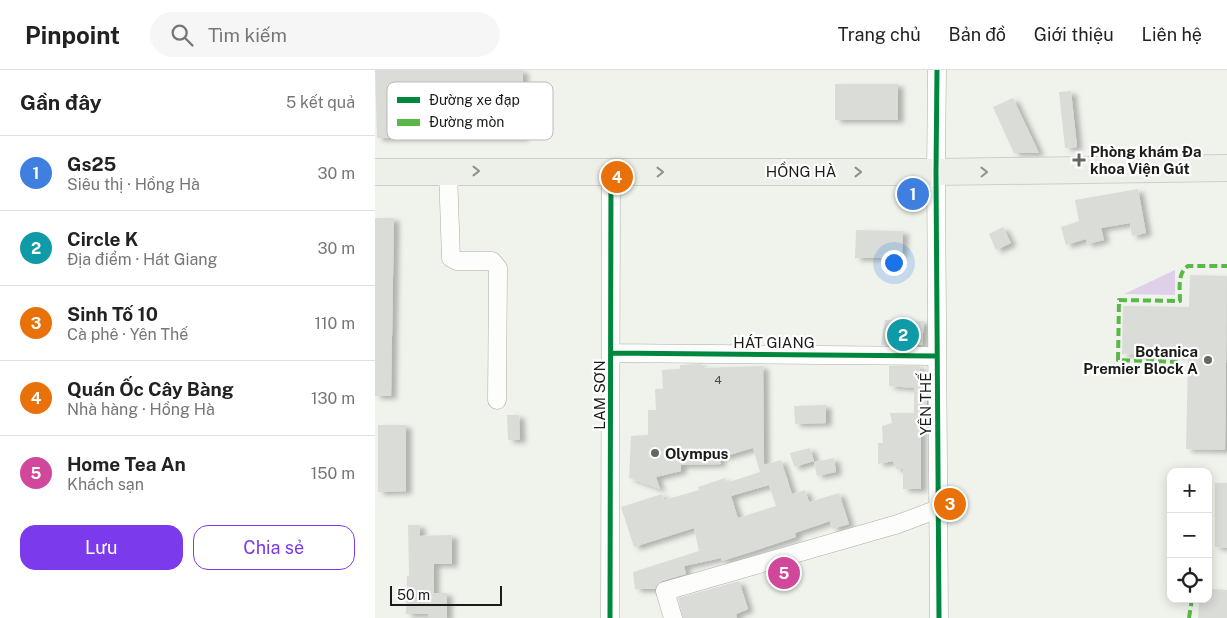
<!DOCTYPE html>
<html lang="vi">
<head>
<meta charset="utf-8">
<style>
	body { margin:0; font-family:"Public Sans",sans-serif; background:#f6f6f6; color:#222 }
	.controls { position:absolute; right:15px; bottom:15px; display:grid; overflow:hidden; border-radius:10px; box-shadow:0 2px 12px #0003 }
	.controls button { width:45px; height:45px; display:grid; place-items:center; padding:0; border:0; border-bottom:1px solid #e0e0e0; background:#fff; color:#222; font:25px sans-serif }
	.scale { position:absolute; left:15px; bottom:12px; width:112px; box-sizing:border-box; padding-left:5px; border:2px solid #1a1c18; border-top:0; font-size:14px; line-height:18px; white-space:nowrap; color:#1a1c18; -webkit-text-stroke:4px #fff; paint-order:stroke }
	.you { position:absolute; left:518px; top:192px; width:18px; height:18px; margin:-12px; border:4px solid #fff; border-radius:50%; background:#1a73e8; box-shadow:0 0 0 8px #1a73e833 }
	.badge { display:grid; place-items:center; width:32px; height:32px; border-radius:50%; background:#7c3aed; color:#fff; font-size:16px; font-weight:700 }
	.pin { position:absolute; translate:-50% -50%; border:2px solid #fff; box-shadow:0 1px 5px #0006 }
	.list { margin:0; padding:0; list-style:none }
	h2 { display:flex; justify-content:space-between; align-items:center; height:65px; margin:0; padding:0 20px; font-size:21px }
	h2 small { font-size:16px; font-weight:400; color:#767676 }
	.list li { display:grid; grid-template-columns:32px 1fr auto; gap:15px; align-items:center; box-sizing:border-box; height:75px; padding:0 20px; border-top:1px solid #e0e0e0 }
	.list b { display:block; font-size:19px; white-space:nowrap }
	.list p { margin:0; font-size:16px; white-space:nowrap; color:#767676 }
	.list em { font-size:16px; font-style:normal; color:#767676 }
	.actions { display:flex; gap:10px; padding:15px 20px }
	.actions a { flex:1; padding:11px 0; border:1px solid #7c3aed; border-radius:15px; text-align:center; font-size:18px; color:#7c3aed }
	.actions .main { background:#7c3aed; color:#fff }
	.icon { flex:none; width:28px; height:28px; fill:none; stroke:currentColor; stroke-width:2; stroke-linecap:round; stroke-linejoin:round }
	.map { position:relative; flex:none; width:852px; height:548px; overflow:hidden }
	header { display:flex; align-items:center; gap:30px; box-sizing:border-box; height:70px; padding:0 25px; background:#fff; border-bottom:1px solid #e0e0e0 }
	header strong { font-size:24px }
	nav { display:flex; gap:28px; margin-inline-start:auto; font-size:18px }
	.search { width:350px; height:45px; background:#f6f6f6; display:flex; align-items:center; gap:12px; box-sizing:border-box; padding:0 18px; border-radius:28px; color:#767676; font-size:19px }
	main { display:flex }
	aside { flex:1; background:#fff }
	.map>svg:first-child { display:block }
	.green { fill:#ded0e9 }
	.building { fill:#dadcd7; fill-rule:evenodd; filter:url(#shadow) }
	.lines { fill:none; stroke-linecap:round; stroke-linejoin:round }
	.minor-casing { stroke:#abada8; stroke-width:19 }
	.primary-casing { stroke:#ccceca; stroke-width:28 }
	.minor { stroke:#fdfdfc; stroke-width:18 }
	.primary { stroke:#edf0e9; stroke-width:26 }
	.quiet { stroke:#58b947; stroke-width:4; stroke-dasharray:8 4; stroke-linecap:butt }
	.cycleway-casing { stroke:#fff; stroke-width:8 }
	.cycleway { stroke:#00873e; stroke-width:5 }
	.oneway { stroke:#8e918b }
	.poi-dot { fill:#656762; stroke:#fff; stroke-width:2 }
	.labels { text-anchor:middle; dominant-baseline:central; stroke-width:4.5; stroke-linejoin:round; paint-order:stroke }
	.number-label { font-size:12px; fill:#4a4c48 }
	.poi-label { font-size:15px; font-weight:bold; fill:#1a1c18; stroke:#fff; text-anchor:start }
	.street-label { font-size:15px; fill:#1a1c18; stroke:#fff }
	.key { fill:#fff; stroke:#babbba; stroke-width:1 }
	.key-label { font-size:14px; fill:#1a1c18 }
</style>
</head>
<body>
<header>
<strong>Pinpoint</strong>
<div class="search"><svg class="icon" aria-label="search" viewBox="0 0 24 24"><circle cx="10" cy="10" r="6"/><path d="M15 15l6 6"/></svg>Tìm kiếm</div>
<nav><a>Trang chủ</a><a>Bản đồ</a><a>Giới thiệu</a><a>Liên hệ</a></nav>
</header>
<main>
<aside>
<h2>Gần đây<small>5 kết quả</small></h2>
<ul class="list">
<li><span class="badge" style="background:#3f7fe0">1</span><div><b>Gs25</b><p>Siêu thị · Hồng Hà</p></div><em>30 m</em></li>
<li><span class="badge" style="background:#0f9aa8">2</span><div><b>Circle K</b><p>Địa điểm · Hát Giang</p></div><em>30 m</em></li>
<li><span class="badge" style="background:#e8710a">3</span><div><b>Sinh Tố 10</b><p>Cà phê · Yên Thế</p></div><em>110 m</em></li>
<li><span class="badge" style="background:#e8710a">4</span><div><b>Quán Ốc Cây Bàng</b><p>Nhà hàng · Hồng Hà</p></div><em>130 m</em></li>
<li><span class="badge" style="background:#d1479c">5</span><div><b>Home Tea An</b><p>Khách sạn</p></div><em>150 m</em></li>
</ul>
<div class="actions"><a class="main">Lưu</a><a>Chia sẻ</a></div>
</aside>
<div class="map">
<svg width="852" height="548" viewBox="0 0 852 548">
	<defs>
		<filter id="shadow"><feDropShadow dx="5.5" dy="3" stdDeviation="2.5" flood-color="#0004"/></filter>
	</defs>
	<rect width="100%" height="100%" fill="#f0f3ec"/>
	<path class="green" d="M800,200V225L749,224Z
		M833,413H837V478L833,477Z"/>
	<path class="building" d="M0,0H148V68H2Z
		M460,14H523V50H460Z
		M696,21L702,77L690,78L684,22Z
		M638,28L664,83H639L618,37Z
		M763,119L771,163L757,166L755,153L726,158L729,170L712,174L711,169L691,175L686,157L704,151L700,130Z
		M0,148H19L16,326H0Z
		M628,157L636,173L621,180L614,164Z
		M481,160L528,161L527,184L510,183V188H480Z
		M815,205L852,206L850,380L811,379L813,285L747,284L748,236L814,237Z
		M510,250L549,251L547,275H506Z
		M326,294V298L388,296L389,395L406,390L417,424L430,420L434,432L464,423L474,454L457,459L455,451L420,463L421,467L376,482L347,491L346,488L309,496L311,504L287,511L280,519H260L258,502L324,481L319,458L259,477L246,437L287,424L289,430L324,420L323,417L350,408L351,413L385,402L378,378L344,388L346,394L306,395V401L281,407L285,419L254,408L256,366L273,365V340H281L280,319H288L287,300L305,299V295ZM394,415L401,436L363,448L356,426Z
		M514,296H545V301H552V359H546V419H528V399H521L518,391L503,394V373H508L507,356L517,353L515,343H539V318L514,316Z
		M451,335V353L420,354L419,336Z
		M132,345H144L145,370H133Z
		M3,355H31V421L3,422Z
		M435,378L439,391L419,397L415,383Z
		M459,388L461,402L442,406L439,392Z
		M840,413H852V478L840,477Z
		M33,455H45V466L77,465V494H59V523H72V548H53V544H31L32,506H34Z
		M364,511L373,539L361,544L362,548H308L303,528Z
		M833,519L852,520V548H823L824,529H833Z"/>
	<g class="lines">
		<g class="minor-casing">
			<path id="minor" d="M562,0L561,102L564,548
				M73,101L76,188L82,191H117L123,198L122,330
				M236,283L562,286
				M235,548L236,102
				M298,548L290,521L523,454L563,439"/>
		</g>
		<g class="primary-casing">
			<path id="primary" d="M0,102H561L852,98"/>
		</g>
		<use href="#minor" class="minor"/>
		<use href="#primary" class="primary"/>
		<path class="quiet" d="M803,292L743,290L744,230L805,231C805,219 802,203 813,196H852
			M814,548L817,529"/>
		<g class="cycleway-casing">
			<path id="cycleway" d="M562,0L561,102L564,548
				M236,283L562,286
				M235,548L236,102"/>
		</g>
		<use href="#cycleway" class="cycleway"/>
	</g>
	<defs><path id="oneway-chevron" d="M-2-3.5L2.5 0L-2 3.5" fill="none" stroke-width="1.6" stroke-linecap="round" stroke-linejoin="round" transform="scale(1.25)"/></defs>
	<g class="oneway">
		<use href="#oneway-chevron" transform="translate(101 101)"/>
		<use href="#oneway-chevron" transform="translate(285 102) rotate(-1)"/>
		<use href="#oneway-chevron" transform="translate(483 102)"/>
		<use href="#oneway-chevron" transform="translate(609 102) rotate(-1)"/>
	</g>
	<g class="poi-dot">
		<path d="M701.5 82.5h5v5h5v5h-5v5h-5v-5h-5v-5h5z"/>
		<circle cx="833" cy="290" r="5"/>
		<circle cx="280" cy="383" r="5"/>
	</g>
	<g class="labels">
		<g class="number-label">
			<text x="343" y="310">4</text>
		</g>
		<g class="poi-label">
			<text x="715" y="81">Phòng khám Đa<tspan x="715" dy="17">khoa Viện Gút</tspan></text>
			<text x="823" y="281" text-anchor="end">Botanica<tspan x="823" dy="17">Premier Block A</tspan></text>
			<text x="290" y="383">Olympus</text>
		</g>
		<g class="street-label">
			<text x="426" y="101">HỒNG HÀ</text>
			<text x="399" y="272">HÁT GIANG</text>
			<text transform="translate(224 325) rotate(-90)">LAM SƠN</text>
			<text transform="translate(550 334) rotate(-90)">YÊN THẾ</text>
		</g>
	</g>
	<rect x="12" y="12" width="166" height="58" rx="8" class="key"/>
	<rect x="22" y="27" width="23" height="6" fill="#00873e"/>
	<rect x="22" y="49" width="23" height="7" fill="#58b947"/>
	<g class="key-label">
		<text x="54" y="35">Đường xe đạp</text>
		<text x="54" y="57">Đường mòn</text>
	</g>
</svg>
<div class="controls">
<button>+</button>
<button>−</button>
<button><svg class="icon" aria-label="locate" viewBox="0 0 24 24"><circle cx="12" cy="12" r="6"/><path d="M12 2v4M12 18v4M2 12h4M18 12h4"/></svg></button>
</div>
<div class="scale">50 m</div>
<div class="you"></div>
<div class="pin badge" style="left:538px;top:124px;background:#3f7fe0">1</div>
<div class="pin badge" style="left:528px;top:265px;background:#0f9aa8">2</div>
<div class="pin badge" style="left:575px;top:434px;background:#e8710a">3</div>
<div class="pin badge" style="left:242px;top:107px;background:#e8710a">4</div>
<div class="pin badge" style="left:409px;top:503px;background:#d1479c">5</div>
</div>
</main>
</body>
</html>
